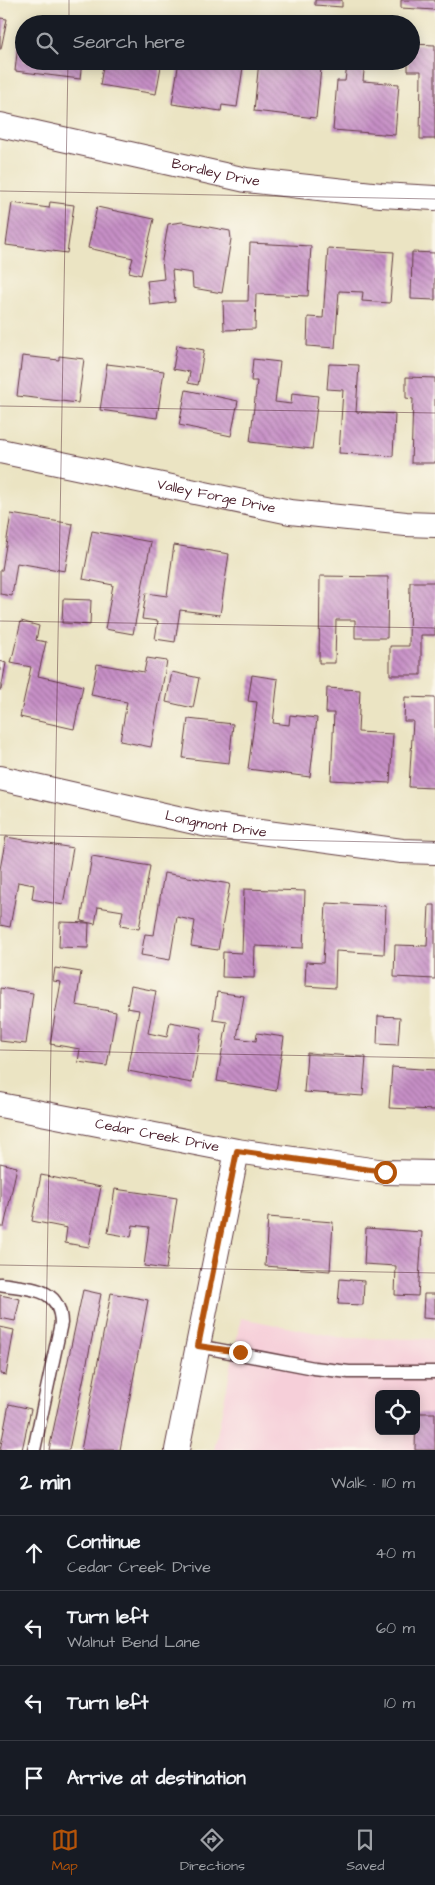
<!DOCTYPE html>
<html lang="en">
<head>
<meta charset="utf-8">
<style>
	body { margin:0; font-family:"Architects Daughter",sans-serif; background:#20242c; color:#f1f3f6 }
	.controls { position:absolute; right:15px; bottom:15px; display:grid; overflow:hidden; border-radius:8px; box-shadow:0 2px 12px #0003 }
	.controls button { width:45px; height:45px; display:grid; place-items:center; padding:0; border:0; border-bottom:1px solid #363941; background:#171b24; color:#f1f3f6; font:25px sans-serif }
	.stop { position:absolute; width:15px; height:15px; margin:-11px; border:4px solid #b45309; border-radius:50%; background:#fff }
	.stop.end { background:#b45309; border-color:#fff; box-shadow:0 1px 5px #0008 }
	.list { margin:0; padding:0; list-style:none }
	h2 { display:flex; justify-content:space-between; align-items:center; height:65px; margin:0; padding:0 20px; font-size:21px }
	h2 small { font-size:16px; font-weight:400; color:#9ea1a6 }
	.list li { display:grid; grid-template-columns:32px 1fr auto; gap:15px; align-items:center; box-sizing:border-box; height:75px; padding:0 20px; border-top:1px solid #363941 }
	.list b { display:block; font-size:19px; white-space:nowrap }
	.list p { margin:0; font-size:16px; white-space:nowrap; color:#9ea1a6 }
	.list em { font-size:16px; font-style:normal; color:#9ea1a6 }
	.icon { flex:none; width:28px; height:28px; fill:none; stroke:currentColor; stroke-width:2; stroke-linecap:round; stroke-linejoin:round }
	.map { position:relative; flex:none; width:435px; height:1450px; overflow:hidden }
	.search { position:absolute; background:#171b24; box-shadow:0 2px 12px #0003; left:15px; right:15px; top:15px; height:55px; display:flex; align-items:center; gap:12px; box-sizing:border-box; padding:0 18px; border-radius:28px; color:#9ea1a6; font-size:19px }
	.sheet { height:365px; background:#171b24 }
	nav { display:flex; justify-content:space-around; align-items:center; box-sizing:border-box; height:70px; border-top:1px solid #363941; background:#171b24; font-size:14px; color:#9ea1a6 }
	nav a { display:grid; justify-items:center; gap:2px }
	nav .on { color:#b45309 }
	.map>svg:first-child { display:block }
	.built { fill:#f6cfd9; fill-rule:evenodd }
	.building { fill:url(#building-back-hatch) }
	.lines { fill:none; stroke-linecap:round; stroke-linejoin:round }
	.lane-casing { stroke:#623d42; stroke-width:15 }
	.street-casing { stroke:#623d42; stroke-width:26 }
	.lane { stroke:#fff; stroke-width:12 }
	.street { stroke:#fff; stroke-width:24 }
	.route { stroke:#b45309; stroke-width:6 }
	.ticks { fill:none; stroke:#4a1f2b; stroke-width:1; stroke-opacity:0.45 }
	.labels { text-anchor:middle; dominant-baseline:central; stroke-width:5; stroke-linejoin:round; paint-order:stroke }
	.street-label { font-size:14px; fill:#4a1f2b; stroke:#fbf7ec }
</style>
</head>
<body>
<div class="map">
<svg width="435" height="1450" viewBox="0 0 435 1450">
	<defs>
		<pattern id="building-back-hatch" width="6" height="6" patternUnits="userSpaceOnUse" patternTransform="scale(1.25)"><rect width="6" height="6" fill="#c68fc6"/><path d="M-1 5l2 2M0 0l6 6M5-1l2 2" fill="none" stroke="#a374a1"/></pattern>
	</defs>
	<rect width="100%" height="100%" fill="#fbf7ec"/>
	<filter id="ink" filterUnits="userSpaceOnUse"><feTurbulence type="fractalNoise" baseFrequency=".02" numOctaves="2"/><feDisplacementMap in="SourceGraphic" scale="10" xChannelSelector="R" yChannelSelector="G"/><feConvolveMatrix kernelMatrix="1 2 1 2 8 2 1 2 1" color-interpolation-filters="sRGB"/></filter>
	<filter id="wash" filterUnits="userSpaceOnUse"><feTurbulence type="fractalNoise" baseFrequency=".0096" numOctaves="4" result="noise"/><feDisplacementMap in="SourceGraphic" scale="20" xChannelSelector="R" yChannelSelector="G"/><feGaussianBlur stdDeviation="1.12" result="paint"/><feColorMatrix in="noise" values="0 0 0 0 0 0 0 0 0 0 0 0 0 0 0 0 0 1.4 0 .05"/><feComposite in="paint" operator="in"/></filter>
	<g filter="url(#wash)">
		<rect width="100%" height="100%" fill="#ebe4c3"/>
		<path class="built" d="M241,1318L343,1338L435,1339V1450H214ZM379,1394H416V1431H379Z"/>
		<g id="blocks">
			<path class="building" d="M315,0H342V7L315,5Z
				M401,0H435V10L401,8Z
				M0,18L7,19L1,49H0Z
				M19,35H24V61H82L80,79L15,71Z
				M411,44L435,45V139H420L421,71H408V61H411Z
				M104,61H162L156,94L100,85Z
				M179,61H244L237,107L222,105L221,111L172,104Z
				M259,61L321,68L316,118L254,111Z
				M333,61H365L363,81L399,84L395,135L333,130L337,81H345L347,65L333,64Z
				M50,202L74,205L67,253L6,245L12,203L49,208Z
				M97,207L154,219L141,275L129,272L133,258L88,248Z
				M182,222L230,231L231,239L222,293L193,288L192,273L172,270L175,302L150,305L147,281L164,279L162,260L168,224Z
				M250,243L311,246L308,296L256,294L255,329L224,330L223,301H248Z
				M328,248L394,252L390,303L362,301L363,292L339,291L335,348L307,346L308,317L323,318Z
				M412,252L435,253V300L411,299Z
				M177,345L204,350L198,385L188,383L190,372L173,369Z
				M22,356L59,360V356L84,359L78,403L17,396Z
				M253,359L280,362L275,402L291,404L292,393L318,396L312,449L250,442L257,381H251Z
				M107,364L164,371L157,418L100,410Z
				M329,364L359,365L356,412L395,414L393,456L339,453L343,390L327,389Z
				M406,377L435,378V463H411L413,399L406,398Z
				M186,390L238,401L231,436L179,425Z
				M11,514L73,524L65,571L17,563L12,596L0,594V570H2Z
				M92,531L151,542L133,634L105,629L113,585L83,579Z
				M174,545L229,554L220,615L180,610L175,642L155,639L158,621L142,619L146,593L167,596Z
				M320,576L388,577L387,638H355V620H336L335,663H319Z
				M410,582H435V635H421V675H390V646H409Z
				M63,599L91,600L90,625L62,623Z
				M21,621L39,626L36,640L46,642L38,676L83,686L74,729L20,717L31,667L11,663Z
				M147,658L167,661L151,747L120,741L127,702L91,695L97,664L144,672Z
				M0,661L6,663L1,690H0Z
				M172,672L199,678L193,708L166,702Z
				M252,675L278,679L273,723L289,725L290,715L317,718L310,777L248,769L257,702L248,701Z
				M327,688L360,690L358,732L393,734L390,783L331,780L334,713H326Z
				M405,697L435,698V788L409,787L413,721H404Z
				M188,719L233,724L229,763L183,758Z
				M6,837L73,848L63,905L32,899L34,885L18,882L10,927L0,925V869Z
				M92,856L150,866L139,929L120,926L123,911L98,907L95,924L81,921Z
				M164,873L230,884L218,950L191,946L195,921L177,917L170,960L141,955L145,934L154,935Z
				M244,889L305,891L303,948L255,946L254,978L222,977L223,952L242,953Z
				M326,903L386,906L384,954L336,951L335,988L305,986L306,962L323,963Z
				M429,905H435V979L394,977L395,945L427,946Z
				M60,922L89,923L88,948L59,947Z
				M55,968L81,972L76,1005L116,1012L107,1066L78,1062L80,1049L50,1044L61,982L53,981Z
				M131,986L156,991L148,1033L167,1037L170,1022L202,1028L192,1083L128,1071L139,1010L127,1008Z
				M0,988L33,993L26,1044L0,1041Z
				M217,992L244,996L237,1038L256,1041L257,1033L284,1037L276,1091L217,1081L227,1022L213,1020Z
				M378,1016L400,1017L398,1045L377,1044Z
				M307,1053L366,1057L363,1096L304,1092Z
				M392,1067L435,1070V1110L389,1108Z
				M0,1163L17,1167L4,1227H0Z
				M41,1175L101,1187L89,1247L65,1243L67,1228L32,1221Z
				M115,1189L177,1198L166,1269L144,1266L149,1227L133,1225L131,1237L108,1233Z
				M268,1217L333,1222L330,1271L265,1266Z
				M366,1228L422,1232L418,1296L395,1295L396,1266L364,1264Z
				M340,1279L364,1281L363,1305L338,1304Z
				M83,1290L101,1294L69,1450H49Z
				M111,1293L148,1300L120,1450H81Z
				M424,1294H435V1319L423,1318Z
				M0,1295L20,1299L15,1321L0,1318Z
				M0,1327L14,1330L6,1375L0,1374Z
				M9,1404L31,1409L22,1450H0Z
				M416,1413H435V1450H415Z"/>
		</g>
	</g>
	<g filter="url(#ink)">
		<use href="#blocks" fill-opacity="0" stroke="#623d42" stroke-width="1"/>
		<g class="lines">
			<g class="lane-casing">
				<path id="lane" d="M0,1284C29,1289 60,1286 61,1323L34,1450
					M198,1346L314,1368L349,1372H435"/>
			</g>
			<g class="street-casing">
				<g id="street">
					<path id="s1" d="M0,125L246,180L381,195L435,198"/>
					<path id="s2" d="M0,451L290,512L406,524L435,525"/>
					<path id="s3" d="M0,778L208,825L402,851L435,852"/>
					<path id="s4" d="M0,1105L237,1151L385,1172L435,1173"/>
					<path d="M177,1450L237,1151"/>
				</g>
			</g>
			<use href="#lane" class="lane"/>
			<use href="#street" class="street"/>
		</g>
	</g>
	<g class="lines" filter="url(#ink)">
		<path class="route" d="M240,1352L198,1346L237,1151L385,1172"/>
	</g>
	<path class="ticks" d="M69,24V0M0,191L435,199M0,406L435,413M0,621L435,628M0,835L435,843M0,1050L435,1058M0,1265L435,1273M44,1450L68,61"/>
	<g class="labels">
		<g class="street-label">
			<text stroke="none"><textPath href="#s1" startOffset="221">Bordley Drive</textPath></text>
			<text stroke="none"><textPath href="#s2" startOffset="221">Valley Forge Drive</textPath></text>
			<text stroke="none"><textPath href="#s3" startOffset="221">Longmont Drive</textPath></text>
			<text stroke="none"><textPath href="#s4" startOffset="160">Cedar Creek Drive</textPath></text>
		</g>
	</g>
</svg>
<div class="controls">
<button><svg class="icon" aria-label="locate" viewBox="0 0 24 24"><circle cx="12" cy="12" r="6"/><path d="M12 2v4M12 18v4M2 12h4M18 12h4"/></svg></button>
</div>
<div class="stop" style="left:385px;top:1172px"></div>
<div class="stop end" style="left:240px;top:1352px"></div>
<div class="search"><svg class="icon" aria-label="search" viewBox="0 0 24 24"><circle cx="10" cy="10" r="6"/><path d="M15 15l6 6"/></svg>Search here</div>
</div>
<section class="sheet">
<h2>2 min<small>Walk · 110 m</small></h2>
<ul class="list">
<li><svg class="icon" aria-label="ahead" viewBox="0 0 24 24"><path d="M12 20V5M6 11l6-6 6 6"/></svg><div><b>Continue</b><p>Cedar Creek Drive</p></div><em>40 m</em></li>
<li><svg class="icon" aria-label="left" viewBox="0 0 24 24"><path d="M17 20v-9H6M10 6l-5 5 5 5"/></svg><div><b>Turn left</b><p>Walnut Bend Lane</p></div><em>60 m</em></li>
<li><svg class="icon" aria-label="left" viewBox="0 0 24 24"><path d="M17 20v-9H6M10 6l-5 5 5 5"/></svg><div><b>Turn left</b></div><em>10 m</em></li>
<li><svg class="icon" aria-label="arrive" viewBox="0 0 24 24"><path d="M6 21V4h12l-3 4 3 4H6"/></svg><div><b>Arrive at destination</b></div></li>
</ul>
</section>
<nav>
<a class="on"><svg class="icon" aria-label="map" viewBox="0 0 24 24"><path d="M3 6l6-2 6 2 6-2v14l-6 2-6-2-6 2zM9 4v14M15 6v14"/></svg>Map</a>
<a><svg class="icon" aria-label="directions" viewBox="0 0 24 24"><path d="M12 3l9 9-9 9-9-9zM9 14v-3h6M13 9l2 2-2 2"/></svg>Directions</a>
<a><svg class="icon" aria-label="saved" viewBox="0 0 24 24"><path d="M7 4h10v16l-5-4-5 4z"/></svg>Saved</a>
</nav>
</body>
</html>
